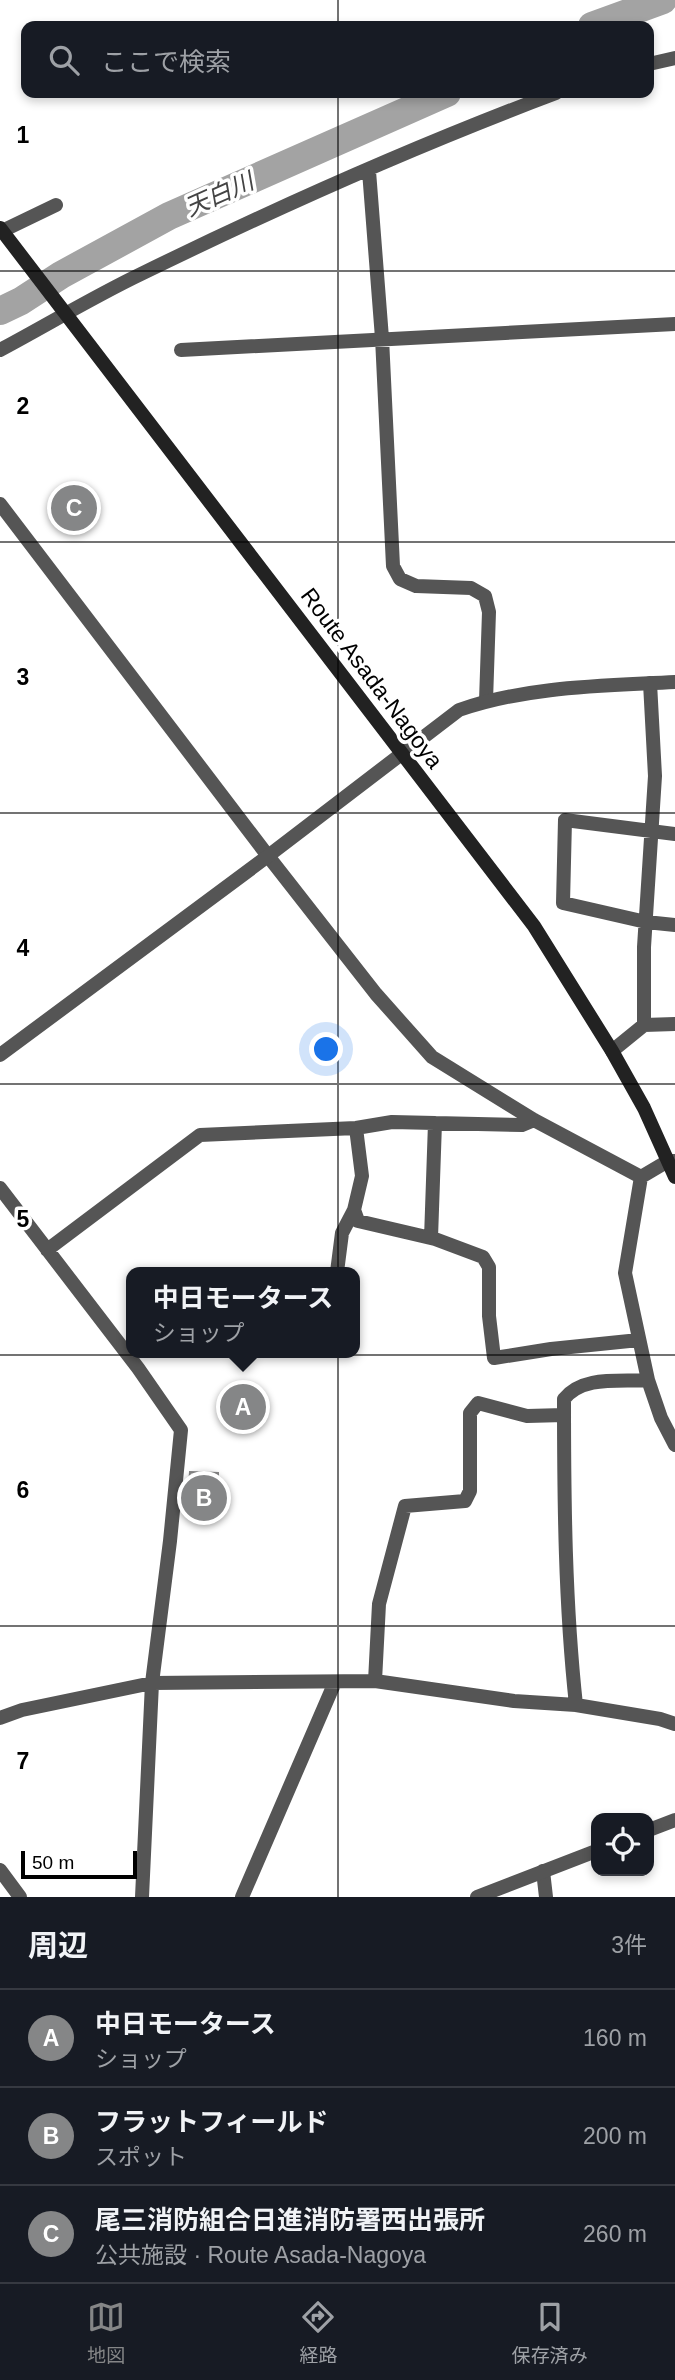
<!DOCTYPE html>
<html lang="ja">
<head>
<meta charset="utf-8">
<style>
	body { margin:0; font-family:Arial,"Noto Sans JP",sans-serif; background:#242831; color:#f1f3f6 }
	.controls { position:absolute; right:21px; bottom:21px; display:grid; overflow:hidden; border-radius:14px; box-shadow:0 4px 10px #0003 }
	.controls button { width:63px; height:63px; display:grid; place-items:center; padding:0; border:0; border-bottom:2px solid #363941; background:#171b24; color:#f1f3f6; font:35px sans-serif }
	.scale { position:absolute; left:21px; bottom:18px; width:116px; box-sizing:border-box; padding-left:7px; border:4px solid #000; border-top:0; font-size:19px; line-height:24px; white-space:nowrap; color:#000; -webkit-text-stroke:5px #fff; paint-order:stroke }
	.you { position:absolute; left:327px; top:1050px; width:24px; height:24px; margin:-18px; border:5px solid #fff; border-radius:50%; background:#1a73e8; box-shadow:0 0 0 10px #1a73e833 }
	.badge { display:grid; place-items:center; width:46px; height:46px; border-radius:50%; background:#858687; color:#fff; font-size:23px; font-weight:700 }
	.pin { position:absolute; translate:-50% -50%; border:4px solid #fff; box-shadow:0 2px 7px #0006 }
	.popup { position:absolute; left:126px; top:1267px; width:234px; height:91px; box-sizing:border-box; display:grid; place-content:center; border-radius:14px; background:#171b24; filter:drop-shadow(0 2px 5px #0005); font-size:23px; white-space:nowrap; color:#9ea1a6 }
	.popup b { font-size:26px; color:#f1f3f6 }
	.popup::after { content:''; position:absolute; left:50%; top:100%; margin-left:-14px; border:14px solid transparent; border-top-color:#171b24 }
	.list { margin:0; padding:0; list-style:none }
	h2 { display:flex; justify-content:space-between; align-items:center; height:91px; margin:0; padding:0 28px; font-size:30px }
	h2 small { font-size:23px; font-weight:400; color:#9ea1a6 }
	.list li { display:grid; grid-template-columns:46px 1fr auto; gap:21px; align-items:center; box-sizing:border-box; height:98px; padding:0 28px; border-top:2px solid #363941 }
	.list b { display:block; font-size:26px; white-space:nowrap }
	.list p { margin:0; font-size:23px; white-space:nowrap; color:#9ea1a6 }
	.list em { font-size:23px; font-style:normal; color:#9ea1a6 }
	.icon { flex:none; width:38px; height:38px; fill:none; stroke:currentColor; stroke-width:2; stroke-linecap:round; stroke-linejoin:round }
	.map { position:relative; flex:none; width:675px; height:1897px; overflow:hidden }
	.search { position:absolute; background:#171b24; box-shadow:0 4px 10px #0003; left:21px; right:21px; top:21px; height:77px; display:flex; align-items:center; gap:18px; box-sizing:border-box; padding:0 24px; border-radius:14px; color:#9ea1a6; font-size:26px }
	.sheet { height:385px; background:#171b24 }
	nav { display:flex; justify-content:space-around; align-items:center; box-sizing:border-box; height:98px; border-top:2px solid #363941; background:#171b24; font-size:19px; color:#9ea1a6 }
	nav a { display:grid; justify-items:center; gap:4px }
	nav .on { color:#858687 }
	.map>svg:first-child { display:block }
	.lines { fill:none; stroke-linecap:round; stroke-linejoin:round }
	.river { stroke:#a3a3a3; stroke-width:28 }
	.minor { stroke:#555; stroke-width:14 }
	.tertiary { stroke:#555; stroke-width:14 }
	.secondary { stroke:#222; stroke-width:14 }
	.wall { fill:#a9a9a9 }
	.building { fill:#c4c4c4; stroke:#898989; stroke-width:2 }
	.grid { fill:none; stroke:#000; stroke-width:2; stroke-opacity:0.55 }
	.labels { text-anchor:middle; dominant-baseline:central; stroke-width:7; stroke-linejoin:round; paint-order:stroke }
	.street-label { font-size:23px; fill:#000; stroke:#fff }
	.water-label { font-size:24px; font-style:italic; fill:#444; stroke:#fff }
	.grid-label { font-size:23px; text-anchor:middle; font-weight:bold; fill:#000; stroke:#fff; stroke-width:7; stroke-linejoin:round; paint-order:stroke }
</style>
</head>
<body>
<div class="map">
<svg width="675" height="1897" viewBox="0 0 675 1897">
	<rect width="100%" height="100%" fill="#fff"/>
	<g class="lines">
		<path class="river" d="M592,26L663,0
			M0,311L21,301L61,275L169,216L447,93"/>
		<path class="minor" d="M649,64L675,58
			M369,171L382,338L393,566L400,579L416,586L471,588L485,596L489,612L486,701
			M0,232L56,205
			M0,350C47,325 93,297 141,274C276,208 415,146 556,93
			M181,350L675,324
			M0,504L268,856L376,994L432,1057L534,1120L641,1177L625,1273L648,1380L661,1418L675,1445
			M675,834L565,820L563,903L646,922L675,925
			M644,1025V947L655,776L650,683
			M612,1051L644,1025L675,1024
			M356,1128L362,1176L354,1210L358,1221L435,1239L483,1257L489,1267V1316L494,1358L551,1349L639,1340
			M641,1177L668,1161H675
			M0,1188L138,1368L181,1430L170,1541L152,1683L142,1897
			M431,1238L435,1123
			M47,1250L200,1135L356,1128L392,1122L522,1125L534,1120
			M337,1272L342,1233L354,1210
			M375,1681L379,1604L405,1506L465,1501L470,1491V1413L478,1403L527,1416L564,1415
			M576,1705C565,1603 564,1501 564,1399C583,1375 620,1382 648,1380
			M0,1718L22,1710L152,1683L375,1681L514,1701L576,1705L660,1719L675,1724
			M0,1870L20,1897
			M543,1871L546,1897
			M242,1897L335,1682"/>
		<path class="tertiary" d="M0,1055L268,856L459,710C528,686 603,686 675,682
			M649,1830L675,1820
			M477,1897L596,1851"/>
		<path class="secondary" d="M0,228L534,926L612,1051L644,1108L675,1177"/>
	</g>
	<path class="wall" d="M218,1473V1512H188V1499Z"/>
	<path class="building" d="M190,1472L218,1473V1500L188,1499Z"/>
	<path class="grid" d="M338,0V26M338,93V1897M0,271H675M0,542H675M0,813H675M0,1084H675M0,1355H675M0,1626H675"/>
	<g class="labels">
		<g class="street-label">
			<text transform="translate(372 678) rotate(53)">Route Asada-Nagoya</text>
		</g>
		<g class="water-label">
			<text transform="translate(219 194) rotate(-24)">天白川</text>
		</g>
	</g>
	<g class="grid-label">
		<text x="23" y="143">1</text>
		<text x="23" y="414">2</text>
		<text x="23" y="685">3</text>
		<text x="23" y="956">4</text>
		<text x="23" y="1227">5</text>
		<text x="23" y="1498">6</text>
		<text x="23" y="1769">7</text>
	</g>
</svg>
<div class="controls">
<button><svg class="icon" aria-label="locate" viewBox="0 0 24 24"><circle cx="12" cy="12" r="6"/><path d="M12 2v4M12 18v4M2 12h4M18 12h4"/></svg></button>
</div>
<div class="scale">50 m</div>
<div class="you"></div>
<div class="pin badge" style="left:243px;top:1407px">A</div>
<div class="popup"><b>中日モータース</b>ショップ</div>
<div class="pin badge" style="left:204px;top:1498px">B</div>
<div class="pin badge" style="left:74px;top:508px">C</div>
<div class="search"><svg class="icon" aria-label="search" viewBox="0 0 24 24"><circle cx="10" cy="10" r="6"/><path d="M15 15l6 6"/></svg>ここで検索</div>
</div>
<section class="sheet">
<h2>周辺<small>3件</small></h2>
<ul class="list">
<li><span class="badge">A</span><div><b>中日モータース</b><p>ショップ</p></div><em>160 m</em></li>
<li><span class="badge">B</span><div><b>フラットフィールド</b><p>スポット</p></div><em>200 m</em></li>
<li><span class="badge">C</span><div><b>尾三消防組合日進消防署西出張所</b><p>公共施設 · Route Asada-Nagoya</p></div><em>260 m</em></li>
</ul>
</section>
<nav>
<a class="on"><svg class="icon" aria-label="map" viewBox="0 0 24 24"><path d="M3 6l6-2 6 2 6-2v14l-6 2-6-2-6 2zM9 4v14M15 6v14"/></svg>地図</a>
<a><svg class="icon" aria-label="directions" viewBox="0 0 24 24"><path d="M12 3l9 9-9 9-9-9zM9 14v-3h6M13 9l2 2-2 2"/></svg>経路</a>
<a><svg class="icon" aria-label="saved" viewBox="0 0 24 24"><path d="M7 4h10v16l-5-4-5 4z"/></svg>保存済み</a>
</nav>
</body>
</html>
